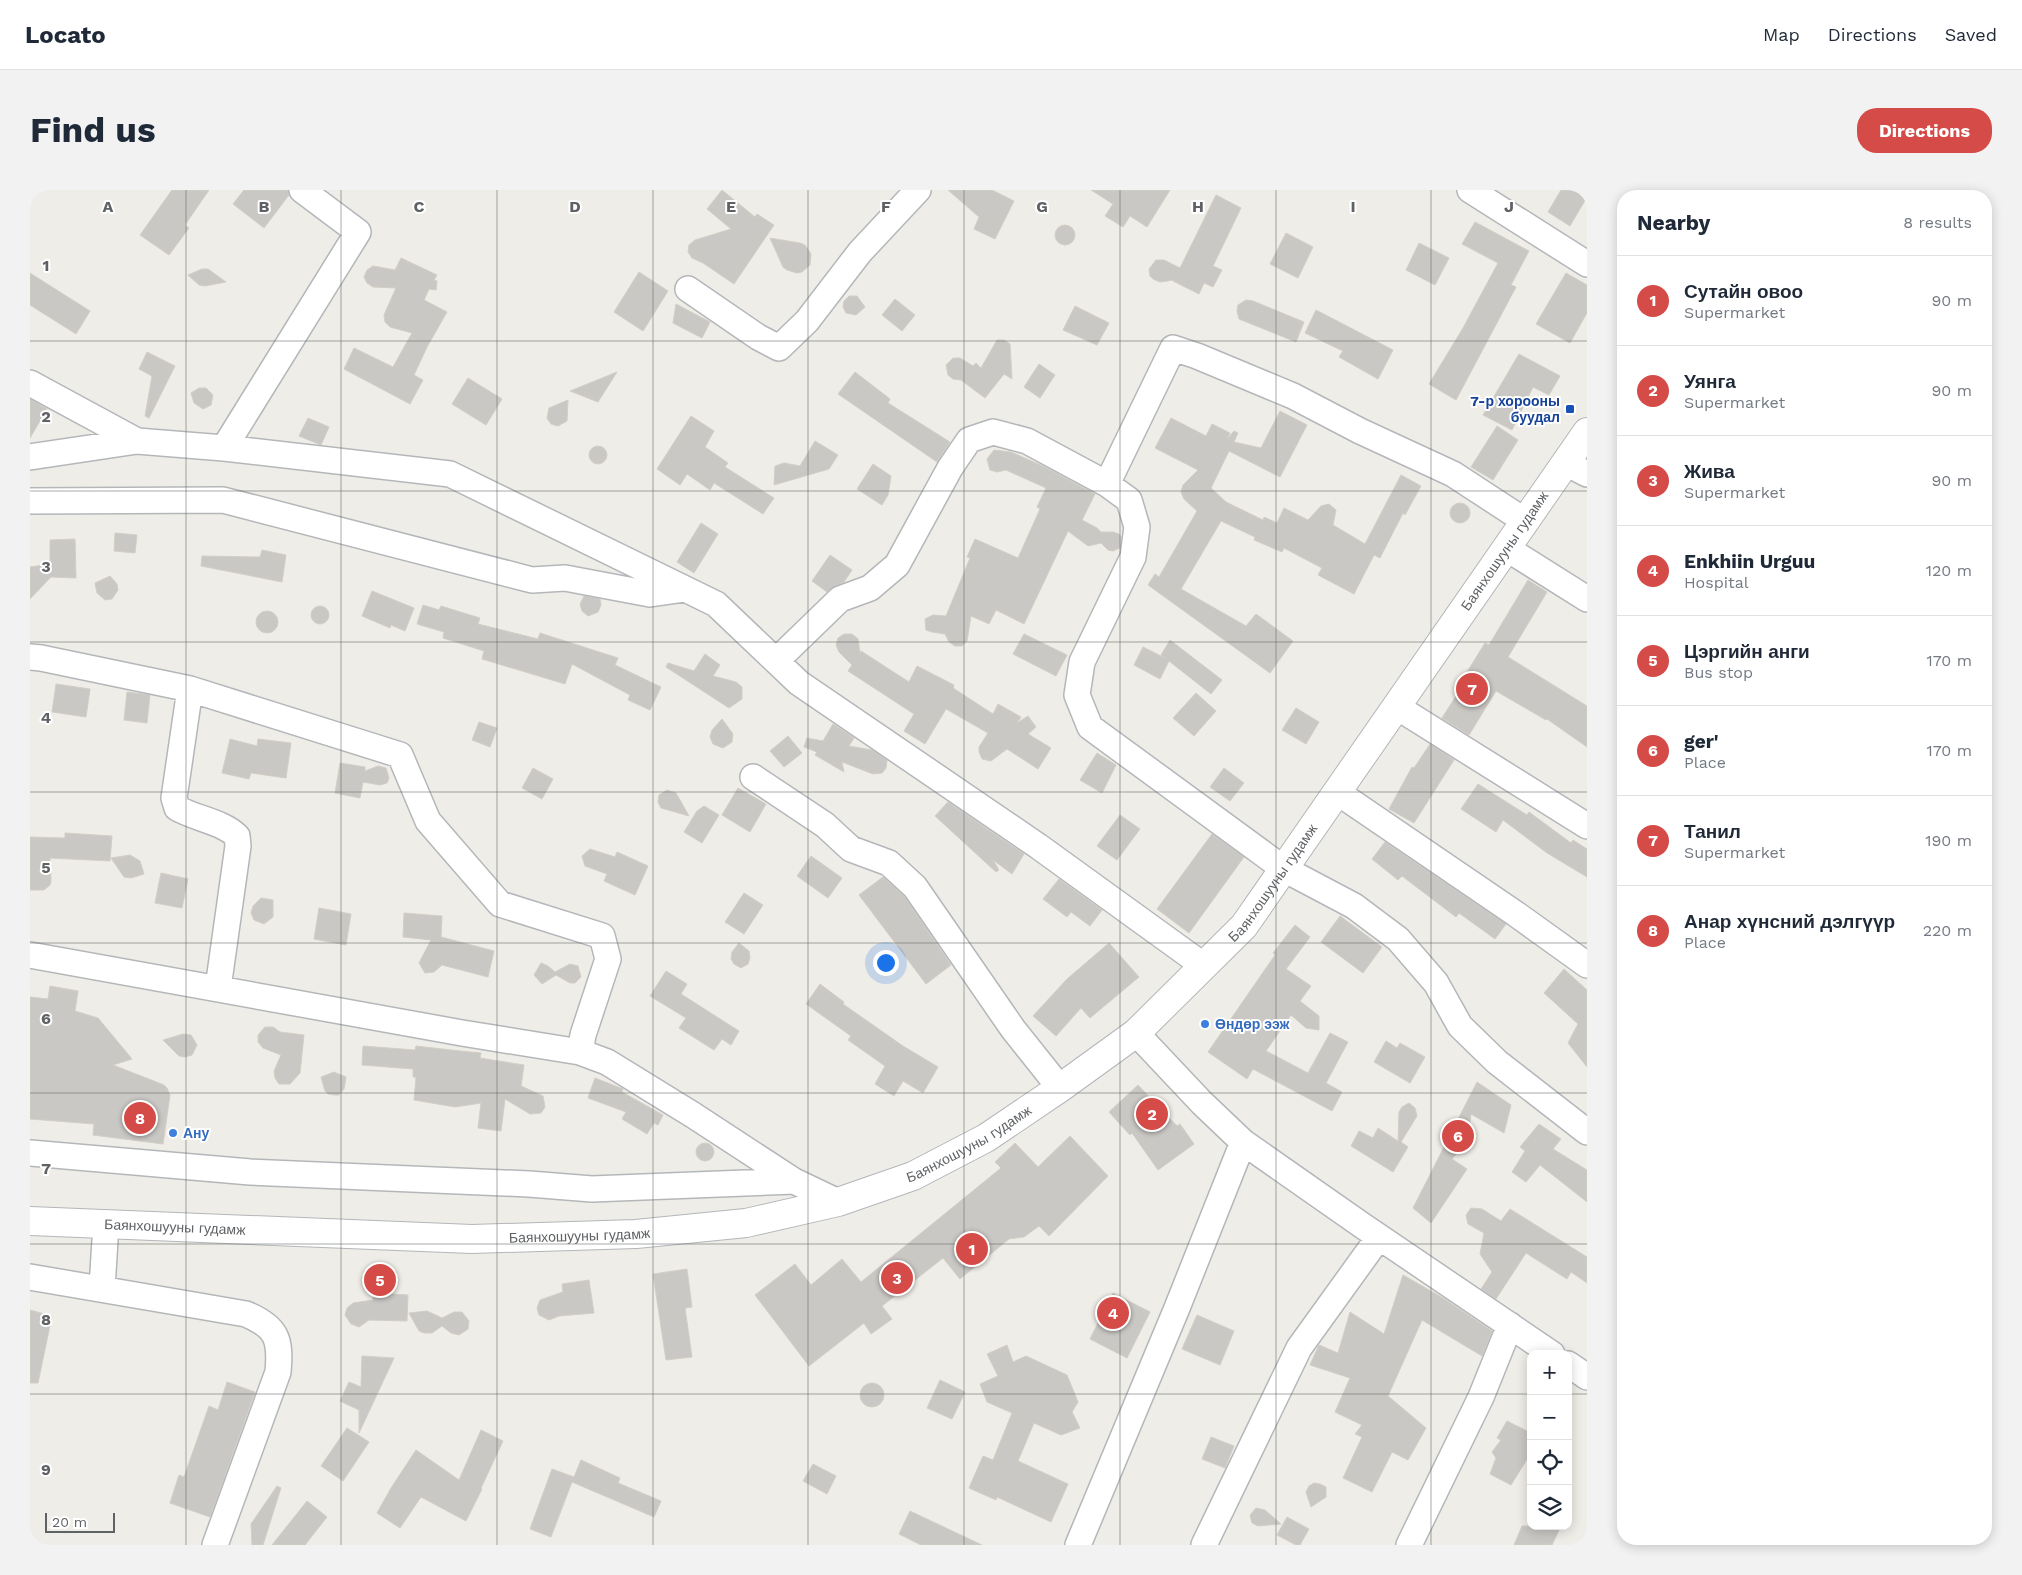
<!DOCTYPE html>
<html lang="en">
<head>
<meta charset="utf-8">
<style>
	body { margin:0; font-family:"Work Sans",sans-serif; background:#f2f2f3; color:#1f2937 }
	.controls { position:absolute; right:15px; bottom:15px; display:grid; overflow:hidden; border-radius:10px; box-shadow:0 2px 12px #0003 }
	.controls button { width:45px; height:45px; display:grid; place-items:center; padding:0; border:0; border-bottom:1px solid #e0e1e3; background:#fff; color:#1f2937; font:25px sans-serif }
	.scale { position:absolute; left:15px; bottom:12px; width:70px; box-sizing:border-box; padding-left:5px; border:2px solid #5f6265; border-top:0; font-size:14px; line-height:18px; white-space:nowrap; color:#5f6265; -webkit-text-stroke:4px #fff; paint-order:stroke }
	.you { position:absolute; left:855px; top:772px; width:18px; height:18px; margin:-12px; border:4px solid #fff; border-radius:50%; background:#1a73e8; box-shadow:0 0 0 8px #1a73e833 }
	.badge { display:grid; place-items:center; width:32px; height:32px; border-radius:50%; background:#d44b48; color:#fff; font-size:16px; font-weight:700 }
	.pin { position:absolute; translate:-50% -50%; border:2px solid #fff; box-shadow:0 1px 5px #0006 }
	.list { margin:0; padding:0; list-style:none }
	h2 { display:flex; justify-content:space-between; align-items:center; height:65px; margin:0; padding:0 20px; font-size:21px }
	h2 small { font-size:16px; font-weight:400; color:#747a83 }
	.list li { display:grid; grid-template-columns:32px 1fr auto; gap:15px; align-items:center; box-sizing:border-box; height:90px; padding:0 20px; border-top:1px solid #e0e1e3 }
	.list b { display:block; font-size:19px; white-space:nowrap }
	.list p { margin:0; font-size:16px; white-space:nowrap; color:#747a83 }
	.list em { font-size:16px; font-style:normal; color:#747a83 }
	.icon { flex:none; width:28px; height:28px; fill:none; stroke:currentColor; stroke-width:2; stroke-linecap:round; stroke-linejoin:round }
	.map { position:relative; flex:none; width:1557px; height:1355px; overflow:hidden; border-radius:20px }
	header { display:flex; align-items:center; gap:30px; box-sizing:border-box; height:70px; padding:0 25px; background:#fff; border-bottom:1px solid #e0e1e3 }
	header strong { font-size:24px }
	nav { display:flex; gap:28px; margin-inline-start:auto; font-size:18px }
	.intro { display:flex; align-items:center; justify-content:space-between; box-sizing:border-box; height:120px; padding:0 30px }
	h1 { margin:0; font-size:35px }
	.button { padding:12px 22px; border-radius:20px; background:#d44b48; color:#fff; font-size:18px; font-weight:700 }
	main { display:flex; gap:30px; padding:0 30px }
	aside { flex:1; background:#fff; border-radius:20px; box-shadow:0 2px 12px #0003 }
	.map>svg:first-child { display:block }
	.building { fill:#cac8c4; stroke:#d3cec6 }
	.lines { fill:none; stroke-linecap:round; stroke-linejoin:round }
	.minor-casing { stroke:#b4b7ba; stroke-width:28 }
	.secondary-casing { stroke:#b3b6ba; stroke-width:30 }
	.minor { stroke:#fff; stroke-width:25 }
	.secondary { stroke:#fff; stroke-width:28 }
	.grid { fill:none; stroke:#5f6265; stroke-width:1; stroke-opacity:0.55 }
	.transit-dot { fill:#1a4fb4; stroke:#fff; stroke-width:2 }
	.shop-dot { fill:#3f7fe0; stroke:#fff; stroke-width:2 }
	.labels { text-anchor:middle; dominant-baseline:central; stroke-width:4; stroke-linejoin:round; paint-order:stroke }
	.transit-label { font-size:14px; font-weight:bold; fill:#164399; stroke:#fff; text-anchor:end }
	.street-label { font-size:14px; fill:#5f6265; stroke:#fff }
	.shop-label { font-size:14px; font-weight:bold; fill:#366cbe; stroke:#fff; text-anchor:start }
	.grid-label { font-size:16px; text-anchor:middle; font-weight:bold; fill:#5f6265; stroke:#fff; stroke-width:4; stroke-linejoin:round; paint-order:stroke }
</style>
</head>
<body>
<header>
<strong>Locato</strong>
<nav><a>Map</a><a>Directions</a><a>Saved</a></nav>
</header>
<div class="intro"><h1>Find us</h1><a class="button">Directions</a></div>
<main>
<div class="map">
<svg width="1557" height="1355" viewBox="0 0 1557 1355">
	<rect width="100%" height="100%" fill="#efede7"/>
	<path class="building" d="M142,0H179L155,35L159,38L139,65L110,45Z
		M214,0H258L259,5L234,38L203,14Z
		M692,0L725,27L727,24L744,35L704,94L673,73L662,68L658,62L659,55L665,50L701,39L677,19Z
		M918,0H962L984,11L965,49L944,39L949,27Z
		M1061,0H1140L1117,37L1100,26L1093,37L1075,26L1083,14Z
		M1531,0H1557V7L1540,36L1518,22Z
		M1186,5L1211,18L1183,76L1192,80L1183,97L1174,93L1169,104L1143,91L1144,90L1130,92L1123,89L1120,86L1119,79L1126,70H1134L1150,78Z
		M1445,32L1499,61L1481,95L1486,97L1426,210L1399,194L1433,138L1468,73L1432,54Z
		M1025 45a10 10 0 1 1 20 0a10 10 0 1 1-20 0Z
		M1256,43L1283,57L1268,88L1240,74Z
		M740,48L770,53L775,55L781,64L780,75L772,82L767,83L757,80L753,77Z
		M1389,53L1419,68L1405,95L1376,80Z
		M371,68L407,85L404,90L407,91L406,100L399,99L394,110L417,122L397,157L384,185L393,190L380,214L314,179L324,158L363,177L382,143L360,137L355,132L354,125L366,98L343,97L337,93L334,87L337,80L343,76L365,80Z
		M172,79H178L196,92L175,96L169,95L158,85Z
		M609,82L638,101L613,141L584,122Z
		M0,83L60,121L46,144L0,115Z
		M1536,83L1557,95V123L1540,153L1506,134Z
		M819,106H827L835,117L826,125L816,123L813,117L814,111Z
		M865,109L885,125L872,141L852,125Z
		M1216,110L1223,111L1274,132L1266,152L1209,129L1207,121L1208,115Z
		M646,114L680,132L672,148L643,133Z
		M1045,116L1079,133L1067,155L1033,140Z
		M1286,120L1363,160L1348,189L1309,167L1313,161L1275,143Z
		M967,150H974L980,154L982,189L974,184L955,208L931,190L923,189L918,185L916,175L923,168H930L943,176L946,173L951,178Z
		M117,162L145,176L119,228L115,226L122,186L109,179Z
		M1489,164L1530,186L1519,205L1503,197L1482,240L1453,225Z
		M1009,174L1025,185L1010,208L994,197Z
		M587,182L568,212L540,201Z
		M825,182L860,209L858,213L920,252L907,272L808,204Z
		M438,188L472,209L456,235L422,214Z
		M169,198H176L183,205L181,215L173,219L164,213L161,203Z
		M0,209L17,219L0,248Z
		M538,210L537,231L528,236L521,234L517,228L519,218Z
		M1250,221L1277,235L1250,287L1199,261L1181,298L1196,312L1233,330L1234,327L1247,333L1254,318L1278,330L1291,316L1299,314L1306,320L1303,335L1335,354L1371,285L1391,296L1375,325L1373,323L1350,368L1344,365L1324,404L1288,385L1292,378L1254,358L1252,362L1224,350L1225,347L1191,331L1151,399L1216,436L1226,424L1263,451L1240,483L1118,395L1125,384L1129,387L1167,321L1154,309L1151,302L1153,295L1168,280L1125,258L1141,228L1176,246L1182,234L1200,243L1197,249L1204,241L1208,243L1204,252L1231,258Z
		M661,226L684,241L675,257L698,273L695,277L744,308L733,324L684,293L680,300L657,284L650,295L627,279Z
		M278,228L299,237L291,255L269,246Z
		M1467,236L1488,250L1463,290L1441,277Z
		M785,251L808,265L799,279L744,295L745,276L754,273L770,276Z
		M559 265a9 9 0 1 1 18 0a9 9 0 1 1-18 0Z
		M964,260L981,262L1013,276L1065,304L1052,330L1067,338L1071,342H1083L1089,344L1091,347L1090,358L1083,361L1078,360L1071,353L1058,356L1038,341L994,434L966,420L959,434L941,426L937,451L932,456H925L919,452L915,444L902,442L896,440L895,429L903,425L916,426L940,368L937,367L945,349L988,368L1010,319L1007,317L1016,298L976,280L967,282L960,280L957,269Z
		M843,274L861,286L858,305L852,315L827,299Z
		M1420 323a10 10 0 1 1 20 0a10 10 0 1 1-20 0Z
		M671,333L688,344L664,383L647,372Z
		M85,343L107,345L105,363L84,361Z
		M45,349L46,388L21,387L0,409V377L20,374V350Z
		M232,360L256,365L252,392L171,376L172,366L230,367Z
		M800,365L822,380L814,392L805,396L797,402L782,391Z
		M80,386L87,394L88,400L82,409L75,410L67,403L65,393Z
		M1498,390L1517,402L1478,467L1557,516V557L1517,529L1516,530L1466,501L1439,545L1412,528L1440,484L1437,482L1455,453L1459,455Z
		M342,401L384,418L375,441L361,435L360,438L332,426Z
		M554,406L570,409L571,415L568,422L558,426L552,421L550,414Z
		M393,415L409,420L411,416L450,428L448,434L508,449L510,443L588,468L585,475L631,497L620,520L598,510L600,505L542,474L535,494L452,469L454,461L413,448L414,442L387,434Z
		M281 425a9 9 0 1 1 18 0a9 9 0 1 1-18 0Z
		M226 432a11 11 0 1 1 22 0a11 11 0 1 1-22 0Z
		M814,444H822L828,449L830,463L831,461L879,492L887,476L924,495L923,498L963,524L968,514L991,527L987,533L998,526L1006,537L998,544L1021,558L1008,579L977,559L961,571L952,569L949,562V557L958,543L916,519L895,554L874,541L884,524L818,481L822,475L809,462L806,455L808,448Z
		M994,444L1037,465L1026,486L983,464Z
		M1140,450L1192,490L1181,504L1139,471L1130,489L1104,475L1113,457L1135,468L1131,465Z
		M675,464L690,475L683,486L706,492L712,497V509L699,518L636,477L638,473L664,481Z
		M26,494L60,499L56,527L22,522Z
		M97,502L120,505L117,533L94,530Z
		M1166,503L1186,521L1164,546L1143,528Z
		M1266,518L1289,532L1276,554L1252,540Z
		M692,529L703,544L702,552L693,558L683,554L680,547L682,540Z
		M449,532L467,538L460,557L442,550Z
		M803,534L824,548L819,556L842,560L857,570L856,578L852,583L843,584L812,572L814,582L785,565L787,562L774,557L777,548L793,551Z
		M758,546L772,563L754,577L740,561Z
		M200,549L227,556L228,549L261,553L256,588L221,583L219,589L192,583Z
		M1400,554L1424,570L1384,633L1359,619L1382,577L1384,578Z
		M1067,563L1086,575L1072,603L1050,590Z
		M310,573L335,577V581L348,576L356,578L359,588L357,593L350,595L333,592L330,608L305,603Z
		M503,578L523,589L512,609L492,598Z
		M1194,578L1214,593L1200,611L1180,597Z
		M1448,594L1497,625L1499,622L1541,653L1543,650L1557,659V687L1517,663L1473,630L1466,642L1431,619Z
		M708,598L736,614L720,642L692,625Z
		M637,600L646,603L659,626L631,618L628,612L629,605Z
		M918,612L994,664L982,684L963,670L969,680L966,682L905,626Z
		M674,616L689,625L672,653L654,642L667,621Z
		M1090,625L1110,639L1087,670L1067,656Z
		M35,643L82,646L80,671L20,668L21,691L20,695L14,700H0V647L35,648Z
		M1182,644L1214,667L1159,743L1127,719Z
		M1355,652L1476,734L1465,749L1429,723L1426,727L1372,686L1368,690L1342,669Z
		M560,659L585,667L587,662L618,676L605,705L574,691L577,684L555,676L552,666Z
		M100,665L110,671L114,684L101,688L94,687L81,668Z
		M781,666L812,688L798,708L767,686Z
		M131,683L158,689L152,718L125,713Z
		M853,687L874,706L921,775L896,794L829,705Z
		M1029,689L1072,720L1060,736L1041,722L1037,727L1013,709Z
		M714,703L733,715L714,744L695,732Z
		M231,708L243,710V727L234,734L224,730L221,723L223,716Z
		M289,718L321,724L316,755L284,749Z
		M374,723L412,726L411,747L464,761L458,787L412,775L404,782L395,783L389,773L401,750L373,747Z
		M1310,726L1352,757L1333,783L1291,752Z
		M1265,735L1280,747L1256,779L1281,796L1270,811L1289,826V840L1276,838L1261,825L1236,861L1278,883L1300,843L1318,852L1296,893L1312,902L1302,921L1223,879L1217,889L1178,862L1245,765L1243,763Z
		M709,753L719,761L720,768L718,774L711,778L704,774L701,769L702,762Z
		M1079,753L1109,787L1060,828L1051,818L1026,846L1003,826L1037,789Z
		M511,773L518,776L525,782L540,774L548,776L551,787L545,793H540L526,785L512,794L504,785Z
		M1534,779L1557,800V877L1538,853L1548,834L1514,803Z
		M636,781L657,794L651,804L709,841L701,855L692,849L684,860L649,838L656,828L620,806Z
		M790,794L814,812L813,814L873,856L908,877L893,903L873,891L864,906L845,894L855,876L818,850L821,846L776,814Z
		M20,796L48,801L45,821L68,828L102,869L83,875L134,895L137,898L140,905L133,954L63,945L64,934L0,929V807L18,809Z
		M235,837H243L250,842L274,845L270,883L260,894H249L245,888L244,881L251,865L233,858L228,852V845Z
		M153,844L161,845L167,855L162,865L155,867L149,866L133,850Z
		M1356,851L1367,858L1370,853L1395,867L1380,893L1344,872Z
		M333,856L385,860L386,856L430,861L451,863L450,868L494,875L491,896L513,906L515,917L511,923L500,924L475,909L471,941L448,938L451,913L425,917L384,910L386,887H383V879L332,875Z
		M304,882L316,887L314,899L309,905H305L298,904L295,901L291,887Z
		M565,888L593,899L592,902L633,925L628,935L624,933L617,944L592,929L596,922L558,908Z
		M1447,892L1481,915L1474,943L1441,924L1437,952L1422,969L1437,979L1401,1033L1383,1018Z
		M1108,895L1147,936L1150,934L1164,954L1128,980L1102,943L1100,945L1079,922Z
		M1379,913L1385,918L1387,926L1371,952L1378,957L1363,982L1321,956L1329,941L1343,948L1348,938L1368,951L1369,922L1372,917Z
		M1509,934L1531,949L1523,959L1557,980V1012L1510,975L1496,992L1482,982L1495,961L1490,957Z
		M1040,946L1078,986L1019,1046L1009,1036L994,1047L979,1049L930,1089L913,1068L852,1116L862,1129L841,1144L834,1133L779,1176L725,1105L765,1074L781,1095L812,1069L831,1092L971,978L965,972L985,953L1008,977Z
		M666 962a9 9 0 1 1 18 0a9 9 0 1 1-18 0Z
		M1441,1018L1452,1019L1471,1031L1480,1019L1557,1067V1093L1541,1082L1537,1089L1496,1063L1466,1109L1451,1099L1462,1082L1450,1064L1454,1043L1438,1034L1436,1025Z
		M657,1079L662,1117L655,1118L662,1167L636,1170L623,1084Z
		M1373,1085L1413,1108L1462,1141L1452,1166L1392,1130L1358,1206L1396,1238L1378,1270L1362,1262L1342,1302L1313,1288L1332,1247L1325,1244L1332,1235L1305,1222L1320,1188L1280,1175L1289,1155L1308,1163L1320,1122L1354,1144Z
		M559,1090L564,1123L529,1126L519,1130L509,1125L507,1118L510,1110L533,1102L532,1094Z
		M343,1103L378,1105L377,1131L339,1130L329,1137L321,1134L315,1125L317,1118L323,1113L343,1110Z
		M1083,1103L1120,1122L1097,1168L1060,1149Z
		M0,1120L22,1126L8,1193H0Z
		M397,1121L412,1128L424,1122H432L439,1131L438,1139L429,1145L421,1143L412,1136L402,1143H394L389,1141L379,1123Z
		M1167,1125L1204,1141L1190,1175L1152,1159Z
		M977,1155L983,1172L996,1166L1037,1185L1048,1212L1042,1222L1050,1238L1031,1245L1004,1233L988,1271L1038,1294L1021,1332L967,1307L966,1310L939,1298L953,1266L963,1270L982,1223L957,1212L950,1194L968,1186L957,1164Z
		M332,1166L364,1168L329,1243V1220L310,1211L319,1192L331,1197Z
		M910,1190L935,1202L922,1229L897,1218Z
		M197,1192L225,1202L180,1327L140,1313L149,1285L154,1287L179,1216L188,1220Z
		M830 1205a12 12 0 1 1 24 0a12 12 0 1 1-24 0Z
		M1477,1231L1501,1243V1263L1481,1295L1460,1284L1466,1268L1462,1262L1471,1250L1467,1248Z
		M317,1238L339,1252L313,1291L291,1276Z
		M451,1240L473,1251L451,1298L452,1299L436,1331L391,1307L370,1338L347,1323L361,1298L386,1260L429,1290Z
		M1181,1247L1204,1256L1195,1278L1172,1269Z
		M551,1270L590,1288L588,1293L631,1311L624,1327L542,1292L521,1347L500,1339L522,1279L544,1287Z
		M783,1274L806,1286L797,1304L773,1291Z
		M1284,1293L1290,1294L1296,1297V1307L1281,1317L1276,1302L1279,1296Z
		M247,1296L251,1298L233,1355H222L221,1334Z
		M277,1311L297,1327L275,1355H242Z
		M1226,1318L1235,1320L1251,1334L1228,1336L1222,1333L1220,1325Z
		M880,1321L952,1355H891L869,1344Z
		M1257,1327L1279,1339L1270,1355H1266L1247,1345Z
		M1492,1336H1531L1522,1355H1484Z"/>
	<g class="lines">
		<g class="minor-casing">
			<path id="minor" d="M1440,0L1557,74
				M658,99L728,147L749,158L777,131L830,62L888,0
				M0,193L107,251
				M194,258L328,42L272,0
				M0,267L107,251L194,258L420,284L686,414L769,493L1008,656L1174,776
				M1536,273L1557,284
				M1077,294L1143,158L1167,166L1263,206L1330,241L1423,284L1495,331
				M0,311L193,310L502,390L535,388L620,404L655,399
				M1476,358L1557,409
				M0,467L11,468L160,499L370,565L398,631L470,714L572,746L578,769L553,845L550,862
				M746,471L810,409L840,398L867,375L920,278L939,250L963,242L997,251L1077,294L1099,310L1107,337L1103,367L1052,472L1047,505L1060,537L1254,679L1324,716L1368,749L1406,793L1430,836L1467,872L1557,942
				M160,499L144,608L147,618C166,629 191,631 207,646L208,656L188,798
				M1367,517L1557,636
				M723,587L795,635L821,659L859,673L885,697L983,839L1030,898
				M1307,602L1486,724L1557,775
				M0,765L432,843L550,862L577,872L663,925L764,991
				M1213,952L1333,1036L1522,1164
				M0,963L220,982L499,994L562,999L764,991L808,1012
				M0,1087L216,1124C247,1137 251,1149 248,1182L185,1355
				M72,1098L76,1034
				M1538,1174L1557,1187
				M1048,1355L1147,1118L1213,952L1172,913L1106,843
				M1174,1355L1269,1158L1349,1047
				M1379,1355L1451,1207L1480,1135"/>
		</g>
		<g class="secondary-casing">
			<g id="secondary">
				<path id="s1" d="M0,1031L442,1049L606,1044L716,1033L808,1012L883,986L956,948L1030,898L1106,843L1214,736L1557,242"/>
			</g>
		</g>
		<use href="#minor" class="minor"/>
		<use href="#secondary" class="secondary"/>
	</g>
	<path class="grid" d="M156,0V1355M311,0V1355M467,0V1355M623,0V1355M778,0V1355M934,0V1355M1090,0V1355M1246,0V1355M1401,0V1355M0,151H1557M0,301H1557M0,452H1557M0,602H1557M0,753H1557M0,903H1557M0,1054H1557M0,1204H1501M1538,1204H1557"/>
	<rect class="transit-dot" x="1535" y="214" width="10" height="10" rx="2.5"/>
	<g class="shop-dot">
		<circle cx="1175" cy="834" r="5"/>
		<circle cx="143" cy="943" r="5"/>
	</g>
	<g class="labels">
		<g class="transit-label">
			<text x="1530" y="211">7-р хорооны<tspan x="1530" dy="16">буудал</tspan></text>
		</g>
		<g class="street-label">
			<text stroke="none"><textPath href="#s1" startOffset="1765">Баянхошууны гудамж</textPath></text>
			<text stroke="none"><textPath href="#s1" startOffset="1360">Баянхошууны гудамж</textPath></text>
			<text stroke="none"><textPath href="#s1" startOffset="955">Баянхошууны гудамж</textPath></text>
			<text stroke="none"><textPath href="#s1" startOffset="145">Баянхошууны гудамж</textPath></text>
			<text stroke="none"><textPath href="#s1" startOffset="550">Баянхошууны гудамж</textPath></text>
		</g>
		<g class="shop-label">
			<text x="1185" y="834">Өндөр ээж</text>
			<text x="153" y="943">Ану</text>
		</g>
	</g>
	<g class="grid-label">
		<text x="78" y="22">A</text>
		<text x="234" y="22">B</text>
		<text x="389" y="22">C</text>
		<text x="545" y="22">D</text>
		<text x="701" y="22">E</text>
		<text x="856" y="22">F</text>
		<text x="1012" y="22">G</text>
		<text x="1168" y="22">H</text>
		<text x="1323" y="22">I</text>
		<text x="1479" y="22">J</text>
		<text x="16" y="81">1</text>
		<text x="16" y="232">2</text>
		<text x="16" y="382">3</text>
		<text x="16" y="533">4</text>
		<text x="16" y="683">5</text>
		<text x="16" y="834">6</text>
		<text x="16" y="984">7</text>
		<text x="16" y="1135">8</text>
		<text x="16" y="1285">9</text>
	</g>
</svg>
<div class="controls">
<button>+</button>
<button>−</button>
<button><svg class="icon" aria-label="locate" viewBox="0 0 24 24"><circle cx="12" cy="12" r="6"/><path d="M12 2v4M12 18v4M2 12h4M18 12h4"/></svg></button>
<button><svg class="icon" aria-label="layers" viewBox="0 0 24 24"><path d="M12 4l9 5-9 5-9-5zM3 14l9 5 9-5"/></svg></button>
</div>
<div class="scale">20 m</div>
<div class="you"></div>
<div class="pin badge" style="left:942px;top:1059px">1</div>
<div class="pin badge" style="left:1122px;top:924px">2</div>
<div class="pin badge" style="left:867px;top:1088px">3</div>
<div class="pin badge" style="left:1083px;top:1123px">4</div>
<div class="pin badge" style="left:350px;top:1090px">5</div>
<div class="pin badge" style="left:1428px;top:946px">6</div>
<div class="pin badge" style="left:1442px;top:499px">7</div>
<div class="pin badge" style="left:110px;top:928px">8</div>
</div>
<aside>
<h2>Nearby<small>8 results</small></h2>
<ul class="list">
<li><span class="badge">1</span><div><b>Сутайн овоо</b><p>Supermarket</p></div><em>90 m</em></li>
<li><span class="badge">2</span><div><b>Уянга</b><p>Supermarket</p></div><em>90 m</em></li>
<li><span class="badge">3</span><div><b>Жива</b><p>Supermarket</p></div><em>90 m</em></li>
<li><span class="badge">4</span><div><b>Enkhiin Urguu</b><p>Hospital</p></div><em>120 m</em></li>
<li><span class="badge">5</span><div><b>Цэргийн анги</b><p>Bus stop</p></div><em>170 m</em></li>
<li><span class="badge">6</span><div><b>ger'</b><p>Place</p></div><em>170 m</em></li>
<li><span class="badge">7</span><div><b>Танил</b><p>Supermarket</p></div><em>190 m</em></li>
<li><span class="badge">8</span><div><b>Анар хүнсний дэлгүүр</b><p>Place</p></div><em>220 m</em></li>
</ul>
</aside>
</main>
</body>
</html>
